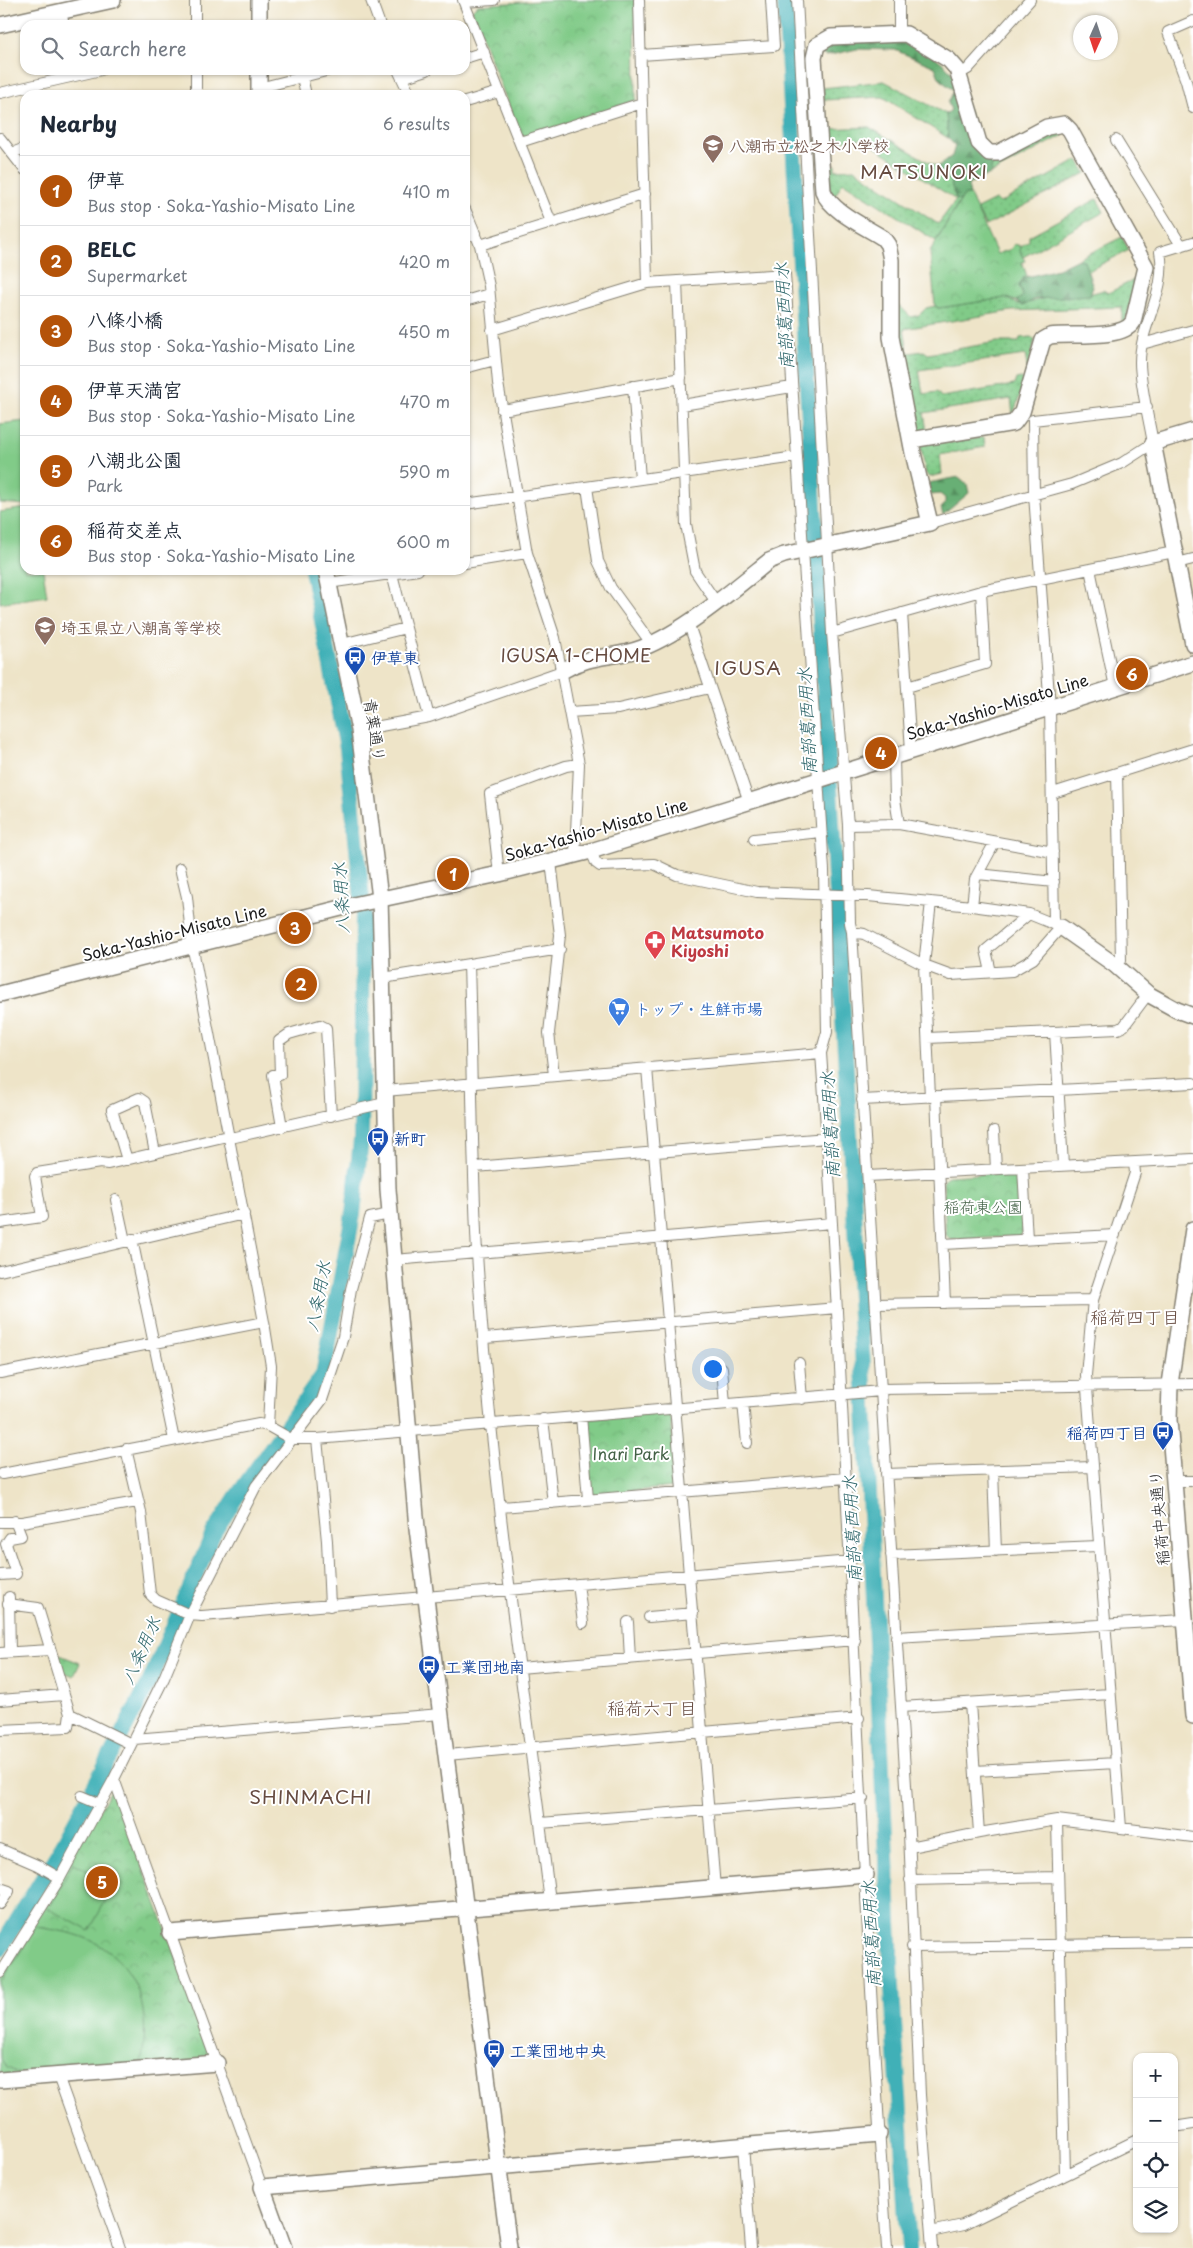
<!DOCTYPE html>
<html lang="en">
<head>
<meta charset="utf-8">
<style>
	body { margin:0; font-family:"Playpen Sans","Klee One",sans-serif; background:#f6f6f7; color:#1f2937 }
	.controls { position:absolute; right:15px; bottom:15px; display:grid; overflow:hidden; border-radius:10px; box-shadow:0 1px 4px #0004 }
	.controls button { width:45px; height:45px; display:grid; place-items:center; padding:0; border:0; border-bottom:1px solid #e0e1e3; background:#fff; color:#1f2937; font:25px sans-serif }
	.compass { position:absolute; left:1073px; top:15px; width:45px; height:45px; border-radius:50%; background:#fff; box-shadow:0 1px 4px #0004; rotate:183deg }
	.you { position:absolute; left:712px; top:1368px; width:18px; height:18px; margin:-12px; border:4px solid #fff; border-radius:50%; background:#1a73e8; box-shadow:0 0 0 8px #1a73e833 }
	.badge { display:grid; place-items:center; width:32px; height:32px; border-radius:50%; background:#b45309; color:#fff; font-size:16px; font-weight:700 }
	.pin { position:absolute; translate:-50% -50%; border:2px solid #fff; box-shadow:0 1px 5px #0006 }
	.list { margin:0; padding:0; list-style:none }
	h2 { display:flex; justify-content:space-between; align-items:center; height:65px; margin:0; padding:0 20px; font-size:21px }
	h2 small { font-size:16px; font-weight:400; color:#747a83 }
	.list li { display:grid; grid-template-columns:32px 1fr auto; gap:15px; align-items:center; box-sizing:border-box; height:70px; padding:0 20px; border-top:1px solid #e0e1e3 }
	.list b { display:block; font-size:19px; white-space:nowrap }
	.list p { margin:0; font-size:16px; white-space:nowrap; color:#747a83 }
	.list em { font-size:16px; font-style:normal; color:#747a83 }
	.icon { flex:none; width:28px; height:28px; fill:none; stroke:currentColor; stroke-width:2; stroke-linecap:round; stroke-linejoin:round }
	.map { position:relative; flex:none; width:1193px; height:2248px; overflow:hidden }
	.search { position:absolute; background:#fff; box-shadow:0 1px 4px #0004; left:20px; top:20px; width:450px; height:55px; display:flex; align-items:center; gap:12px; box-sizing:border-box; padding:0 18px; border-radius:15px; color:#747a83; font-size:19px }
	.panel { position:absolute; background:#fff; box-shadow:0 1px 4px #0004; left:20px; top:90px; width:450px; height:485px; border-radius:15px }
	.map>svg:first-child { display:block }
	.grass { fill:url(#grass-dots); stroke:#4e7452 }
	.forest { fill:url(#forest-firs); stroke:#426648 }
	.park { fill:url(#park-crowns); stroke:#4e7452 }
	.pitch { fill:#81cb88; stroke:#4e7452 }
	.lines { fill:none; stroke-linecap:round; stroke-linejoin:round }
	.river { stroke:#40b0b7; stroke-width:16 }
	.street-casing { stroke:#858072; stroke-width:12 }
	.secondary-casing { stroke:#858072; stroke-width:18 }
	.street { stroke:#fff; stroke-width:10 }
	.secondary { stroke:#fff; stroke-width:15 }
	.labels { text-anchor:middle; dominant-baseline:central; stroke-width:4; stroke-linejoin:round; paint-order:stroke }
	.education-label { font-size:16px; font-weight:bold; fill:#785e54; stroke:#fff; text-anchor:start }
	.transit-label { font-size:16px; font-weight:bold; fill:#164399; stroke:#fff; text-anchor:start }
	.street-label { font-size:16px; fill:#1c1c1c; stroke:#fff }
	.health-label { font-size:16px; font-weight:bold; fill:#be3a42; stroke:#fff; text-anchor:start }
	.shop-label { font-size:16px; font-weight:bold; fill:#366cbe; stroke:#fff; text-anchor:start }
	.park-label { font-size:16px; fill:#446247; stroke:#fff }
	.water-label { font-size:18px; font-style:italic; fill:#2e666a; stroke:#fff }
	.neighbourhood-label { font-size:18px; fill:#664b40; stroke:#fff }
	.quarter-label { font-size:19px; letter-spacing:1px; fill:#664b40; stroke:#fff }
</style>
</head>
<body>
<div class="map">
<svg width="1193" height="2248" viewBox="0 0 1193 2248">
	<defs>
		<pattern id="grass-dots" width="8" height="8" patternUnits="userSpaceOnUse" patternTransform="scale(1.25)"><rect width="8" height="8" fill="#81cb88"/><path d="M2 2h.1M6 6h.1" fill="none" stroke="#6fae75" stroke-width="1.8" stroke-linecap="round"/></pattern>
		<pattern id="forest-firs" width="22" height="20" patternUnits="userSpaceOnUse" patternTransform="scale(1.25)"><rect width="22" height="20" fill="#68af74"/><path d="M5 1l3.5 6h-7zM16 11l3.5 6h-7z" fill="#558e5e"/></pattern>
		<pattern id="park-crowns" width="20" height="18" patternUnits="userSpaceOnUse" patternTransform="scale(1.25)"><rect width="20" height="18" fill="#81cb88"/><path d="M2 6a3 3 0 1 1 6 0M12 15a3 3 0 1 1 6 0" fill="none" stroke="#6fae75"/></pattern>
	</defs>
	<rect width="100%" height="100%" fill="#fff"/>
	<filter id="ink" filterUnits="userSpaceOnUse"><feTurbulence type="fractalNoise" baseFrequency=".02" numOctaves="2"/><feDisplacementMap in="SourceGraphic" scale="10" xChannelSelector="R" yChannelSelector="G"/><feConvolveMatrix kernelMatrix="1 2 1 2 8 2 1 2 1" color-interpolation-filters="sRGB"/></filter>
	<filter id="wash" filterUnits="userSpaceOnUse"><feTurbulence type="fractalNoise" baseFrequency=".0096" numOctaves="4" result="noise"/><feDisplacementMap in="SourceGraphic" scale="20" xChannelSelector="R" yChannelSelector="G"/><feGaussianBlur stdDeviation="1.12" result="paint"/><feColorMatrix in="noise" values="0 0 0 0 0 0 0 0 0 0 0 0 0 0 0 0 0 1.4 0 .05"/><feComposite in="paint" operator="in"/></filter>
	<g filter="url(#wash)">
		<rect width="100%" height="100%" fill="#eee4c8"/>
		<path class="grass" d="M884,81L946,114L948,138L883,97L824,100L823,88Z
			M869,127L937,167L949,178L956,199L960,201L936,241L843,182L834,197L830,190L828,166L835,165V170L854,169L938,224L956,200L863,139L827,142L826,129Z
			M1051,131H1058L1064,135L990,174L992,166L989,159Z
			M1078,160L1086,173L986,226L977,209L995,200L1000,203Z
			M1097,199L1104,212L1023,257L1020,252L1021,246L1029,241V236Z
			M1122,237L1129,250L1086,272L1084,261L1078,259Z
			M1136,279L1126,320L1122,323V307L1011,311L904,329L908,353L924,351L928,354L997,342H1019L1020,338L1031,337L1035,340L1028,371L1025,355L919,370L923,394L937,392L941,397L1014,385L1016,379L1021,378L1025,381L1013,415L1011,399L924,413L927,431L918,432L914,429L897,335L896,307H901L911,317L919,315L926,308L935,306L939,308L1005,298L1023,306C1047,292 1077,300 1103,290L1108,293Z
			M984,437L985,447L940,455L942,474L930,477L926,474L920,443L949,439L950,443Z"/>
		<path class="forest" d="M897,39C916,43 941,58 953,74L992,166L990,174L968,185L970,195H964L960,201L956,199L949,178L937,167L952,156L955,146L948,138L946,114L951,110L948,103L954,90L940,80L935,67L895,50L857,49L826,56L821,54L823,48L829,43Z
			M1078,259L1084,261L1093,287L1090,295L1035,299L1023,306L1016,301L1023,296L1019,286L1023,278L1058,269Z
			M959,477L967,484L969,493L943,515L941,508L945,504V498L940,494L931,495L928,483Z"/>
		<path class="park" d="M555,0H635L636,100L527,137L520,135L472,10L477,5Z
			M964,195H970L997,254L1011,249L1014,244L1021,246L1020,252L1025,261L1022,262L1027,276L1023,278L1019,286L1023,296L1016,301L1005,298L939,308L935,306L930,252Z
			M1017,1172L1020,1176L1023,1232L1020,1236L951,1240L946,1235L943,1182L948,1176Z
			M667,1412L671,1417L677,1484L674,1487L594,1495L591,1492L585,1423L588,1419Z
			M55,1653L80,1663L74,1676L61,1671Z
			M113,1787L215,2061L0,2077V1978Z"/>
		<path class="pitch" d="M25,421V505L0,503V424Z
			M25,508V570H43L47,596L0,603V512Z
			M73,1863L114,1885L89,1931L49,1909Z
			M36,1927C56,1930 78,1933 96,1943C141,1969 151,2014 141,2063L20,2074L6,2067L0,2057V1984Z"/>
		<g class="lines">
			<path class="river" d="M785,0L864,1385L893,2007L909,2248
				M0,1949L63,1845L150,1681L213,1534L235,1499L323,1375L353,1214L361,1140L363,909L347,748L312,570"/>
		</g>
	</g>
	<g filter="url(#ink)">
		<g class="lines">
			<g class="street-casing">
				<path id="street" d="M195,0V25
					M371,0L380,25
					M463,0L551,222
					M639,0L647,283
					M797,0L832,633L848,825L850,923L852,932L909,1833L920,2095L932,2248
					M899,0V33
					M464,2L494,0
					M61,12L64,25
					M1193,21L1168,32L1186,81L1193,108
					M641,55L774,46L771,0
					M465,58L484,52
					M196,70V95
					M398,70L410,95
					M959,74L968,69L1030,0
					M302,77L306,95
					M402,78L427,70
					M259,88L330,70
					M0,93L101,70
					M465,102L499,92
					M0,138L25,170
					M1116,140L1181,245
					M520,142L642,103
					M12,153L25,148
					M465,209L480,245L489,286L498,383L527,553L555,638L579,764L575,855
					M465,236L476,233
					M480,245L645,194
					M677,281L686,524L695,571L716,602
					M465,301L489,294
					M492,330L647,283L785,274L824,870L827,1032L821,1053C849,1451 859,1850 887,2248
					M1142,344L1193,330
					M465,368L495,360
					M633,386L640,479
					M682,405L792,387
					M502,410L681,378
					M587,487L598,561L611,588L651,643
					M465,504L796,457
					M930,523L1072,484L1122,463L1153,443C1149,420 1140,384 1140,362C1140,324 1168,291 1160,252L1193,242
					M465,563L527,553
					M1177,563L1193,559
					M1090,569L1115,687
					M392,574L429,717
					M328,583L418,570
					M902,613L911,751
					M688,622L749,802
					M832,633L981,591L1174,552
					M342,644L406,628
					M907,687L985,664L981,591
					M569,712L618,709L710,688
					M359,730L429,717L562,671
					M894,757L895,799L899,824
					M1053,793L1193,749
					M848,825L899,824L1053,852
					M754,839L821,832
					M591,851L596,863L600,866L654,864L677,875L757,892L868,896L972,906L1029,914L1061,927L1033,959L1012,971L951,975L924,965L864,934L852,932
					M551,862L560,935L549,1033L554,1075
					M180,868L187,897L192,944L264,1322L271,1366L268,1426
					M499,874L490,794L566,766L579,764
					M978,874L1054,882
					M972,906L975,879L995,842
					M1054,922L1050,708L1034,495L1033,420L1147,407
					M469,964C472,1060 472,1157 477,1253C490,1470 523,1686 550,1901
					M1115,965L1121,960L1117,773
					M991,972L986,950L1029,914
					M383,978L560,949
					M1055,1032L1063,1165
					M928,1038L1118,1029L1124,1026L1148,994
					M647,1068L715,1888
					M385,1091L821,1053
					M936,1096L945,1303
					M930,1097L924,965L931,902
					M862,1100L1193,1083
					M282,1127L273,1075H280L279,1041L289,1034L320,1025L326,1028L331,1116
					M994,1131L996,1169
					M127,1160L112,1110L139,1098L145,1102L155,1153
					M475,1167L827,1138
					M1023,1168L1027,1239
					M868,1176L1193,1159
					M116,1200L125,1241
					M0,1223L42,1217L35,1176L37,1173L100,1163L108,1164L223,1137H235L385,1103
					M132,1239L174,1440
					M943,1244L1115,1235
					M394,1260L832,1223
					M0,1271L244,1214
					M876,1304L1093,1300
					M485,1338L837,1308
					M799,1363L802,1399
					M722,1368L725,1404
					M0,1373L264,1322
					M881,1389L1193,1384
					M743,1403L747,1443
					M581,1416L588,1499
					M543,1419L553,1503
					M317,1439L327,1541L330,1606
					M126,1449L141,1512L150,1594L156,1600L190,1615L202,1616L851,1561
					M993,1471L996,1551
					M2,1474L259,1424L268,1426L291,1439H317L881,1391
					M886,1474L1092,1467
					M1173,1481H1193
					M501,1507L846,1478
					M0,1522H22L137,1502
					M891,1555L1098,1546
					M0,1575L16,1574L6,1544L10,1538L21,1536L15,1521
					M578,1584L583,1623
					M9,1597L10,1652
					M8,1604L38,1608L70,1714L131,1744
					M649,1617L693,1613
					M628,1622L630,1659
					M896,1637L1184,1620
					M0,1653L50,1650
					M519,1668L855,1640
					M0,1700L64,1695
					M970,1703L979,1833
					M901,1707L1110,1694
					M0,1730L68,1727L70,1714
					M134,1739L441,1714
					M447,1755L859,1718
					M975,1771L1116,1763
					M114,1779L262,2187
					M82,1796L101,1804
					M1057,1820L1065,2175
					M540,1823L863,1798
					M1121,1828L1086,1375L1093,1300L1135,1173L1134,1163
					M910,1847L979,1833L1057,1820L1193,1837
					M0,1849L37,1865L60,1878
					M910,1880L1058,1877
					M0,1888L9,1891L0,1904
					M912,1947L1193,1943
					M0,1973L60,1878L114,1779L164,1678L190,1615L256,1486L322,1400L343,1337L351,1289L370,1218L390,1214
					M58,2076L120,2248
					M1174,2127L1193,2124
					M743,2146L751,2248
					M931,2232L963,2225L1137,2140"/>
			</g>
			<g class="secondary-casing">
				<path id="secondary" d="M0,25L113,0
					M259,25V0
					M259,95V70
					M1193,431L1153,443L1193,644
					M326,570L359,730L380,898L388,1189L417,1528L509,2248
					M562,671C593,653 613,659 642,648C685,631 733,590 769,561L784,555L930,523L913,453L891,337V260L888,245L883,238C866,227 830,211 823,191L814,58L817,45L831,37L906,34L949,60L957,69L979,143L989,153H998L1047,127L1064,124L1070,130L1146,267L1133,322C1122,340 1071,333 1050,336L1043,340L1022,412L1014,423L911,440
					M1061,927L1115,965L1148,994L1177,1010L1193,1016
					M0,994L353,905L499,874L591,851L1193,663
					M1193,1229L1170,1384L1169,1420L1193,1716
					M170,1933L866,1875
					M0,2080L217,2063
					M284,2248L262,2187L879,2134"/>
			</g>
			<use href="#street" class="street"/>
			<use href="#secondary" class="secondary"/>
		</g>
	</g>
	<defs>
		<g id="school-pin" transform="scale(1.125)"><path d="M0 17L-7.5 6A9.5 9.5 0 1 1 7.5 6Z" fill="#8d6e63" stroke="#fff"/><path d="M0-5L7-2L0 1L-7-2ZM-4 1L0 2.5L4 1V4Q0 6-4 4Z" fill="#fff"/></g>
		<g id="bus-pin" transform="scale(1.125)"><path d="M0 17L-7.5 6A9.5 9.5 0 1 1 7.5 6Z" fill="#1a4fb4" stroke="#fff"/><path d="M-5-6H5V4H4V6H2V4H-2V6H-4V4H-5ZM-3.5-4V0h7V-4ZM-3.5 1.2v1.5H-2V1.2ZM2 1.2v1.5H3.5V1.2Z" fill="#fff"/></g>
		<g id="pharmacy-pin" transform="scale(1.125)"><path d="M0 17L-7.5 6A9.5 9.5 0 1 1 7.5 6Z" fill="#e0444e" stroke="#fff"/><path d="M-2-6h4v4h4v4h-4v4h-4v-4h-4v-4h4Z" fill="#fff"/></g>
		<g id="supermarket-pin" transform="scale(1.125)"><path d="M0 17L-7.5 6A9.5 9.5 0 1 1 7.5 6Z" fill="#3f7fe0" stroke="#fff"/><path d="M-6-5.5h2.5l.6 2H6L4.5 2H-2.5L-4.4-4H-6ZM-1.5 3.2a1.3 1.3 0 1 0 .1 0ZM3 3.2a1.3 1.3 0 1 0 .1 0Z" fill="#fff"/></g>
	</defs>
	<g fill-rule="evenodd">
		<use href="#school-pin" x="713" y="145"/>
		<use href="#school-pin" x="45" y="627"/>
		<use href="#bus-pin" x="355" y="657"/>
		<use href="#pharmacy-pin" x="655" y="941"/>
		<use href="#supermarket-pin" x="619" y="1008"/>
		<use href="#bus-pin" x="378" y="1138"/>
		<use href="#bus-pin" x="1163" y="1432"/>
		<use href="#bus-pin" x="429" y="1666"/>
		<use href="#bus-pin" x="494" y="2050"/>
	</g>
	<g class="labels">
		<g class="education-label">
			<text x="729" y="145">八潮市立松之木小学校</text>
			<text x="61" y="627">埼玉県立八潮高等学校</text>
		</g>
		<g class="transit-label">
			<text x="371" y="657">伊草東</text>
			<text x="394" y="1138">新町</text>
			<text x="1147" y="1432" text-anchor="end">稲荷四丁目</text>
			<text x="445" y="1666">工業団地南</text>
			<text x="510" y="2050">工業団地中央</text>
		</g>
		<g class="street-label">
			<text transform="translate(997 706) rotate(-17)">Soka-Yashio-Misato Line</text>
			<text transform="translate(376 730) rotate(81)">青葉通り</text>
			<text transform="translate(596 829) rotate(-16)">Soka-Yashio-Misato Line</text>
			<text transform="translate(174 932) rotate(-14)">Soka-Yashio-Misato Line</text>
			<text transform="translate(1158 1518) rotate(-95)">稲荷中央通り</text>
		</g>
		<g class="health-label">
			<text x="671" y="932">Matsumoto<tspan x="671" dy="18">Kiyoshi</tspan></text>
		</g>
		<g class="shop-label">
			<text x="635" y="1008">トップ・生鮮市場</text>
		</g>
		<g class="park-label">
			<text x="983" y="1206">稲荷東公園</text>
			<text x="631" y="1453">Inari Park</text>
		</g>
		<g class="water-label">
			<text transform="translate(783 316) rotate(-93)">南部葛西用水</text>
			<text transform="translate(806 721) rotate(-93)">南部葛西用水</text>
			<text transform="translate(340 898) rotate(-93)">八条用水</text>
			<text transform="translate(829 1125) rotate(-93)">南部葛西用水</text>
			<text transform="translate(317 1296) rotate(-79)">八条用水</text>
			<text transform="translate(851 1529) rotate(-93)">南部葛西用水</text>
			<text transform="translate(140 1650) rotate(-66)">八条用水</text>
			<text transform="translate(870 1934) rotate(-93)">南部葛西用水</text>
		</g>
		<g class="neighbourhood-label">
			<text x="576" y="654">IGUSA 1-CHOME</text>
			<text x="1135" y="1316">稲荷四丁目</text>
			<text x="652" y="1707">稲荷六丁目</text>
		</g>
		<g class="quarter-label">
			<text x="924" y="171">MATSUNOKI</text>
			<text x="748" y="667">IGUSA</text>
			<text x="311" y="1796">SHINMACHI</text>
		</g>
	</g>
</svg>
<div class="controls">
<button>+</button>
<button>−</button>
<button><svg class="icon" aria-label="locate" viewBox="0 0 24 24"><circle cx="12" cy="12" r="6"/><path d="M12 2v4M12 18v4M2 12h4M18 12h4"/></svg></button>
<button><svg class="icon" aria-label="layers" viewBox="0 0 24 24"><path d="M12 4l9 5-9 5-9-5zM3 14l9 5 9-5"/></svg></button>
</div>
<svg class="compass" viewBox="-18 -18 36 36"><path d="M0-13l5 13h-10z" fill="#e53935"/><path d="M0 13l5-13h-10z" fill="#747a83"/></svg>
<div class="you"></div>
<div class="pin badge" style="left:453px;top:874px">1</div>
<div class="pin badge" style="left:301px;top:984px">2</div>
<div class="pin badge" style="left:295px;top:928px">3</div>
<div class="pin badge" style="left:881px;top:753px">4</div>
<div class="pin badge" style="left:102px;top:1882px">5</div>
<div class="pin badge" style="left:1132px;top:674px">6</div>
<div class="search"><svg class="icon" aria-label="search" viewBox="0 0 24 24"><circle cx="10" cy="10" r="6"/><path d="M15 15l6 6"/></svg>Search here</div>
<section class="panel">
<h2>Nearby<small>6 results</small></h2>
<ul class="list">
<li><span class="badge">1</span><div><b>伊草</b><p>Bus stop · Soka-Yashio-Misato Line</p></div><em>410 m</em></li>
<li><span class="badge">2</span><div><b>BELC</b><p>Supermarket</p></div><em>420 m</em></li>
<li><span class="badge">3</span><div><b>八條小橋</b><p>Bus stop · Soka-Yashio-Misato Line</p></div><em>450 m</em></li>
<li><span class="badge">4</span><div><b>伊草天満宮</b><p>Bus stop · Soka-Yashio-Misato Line</p></div><em>470 m</em></li>
<li><span class="badge">5</span><div><b>八潮北公園</b><p>Park</p></div><em>590 m</em></li>
<li><span class="badge">6</span><div><b>稲荷交差点</b><p>Bus stop · Soka-Yashio-Misato Line</p></div><em>600 m</em></li>
</ul>
</section>
</div>
</body>
</html>
